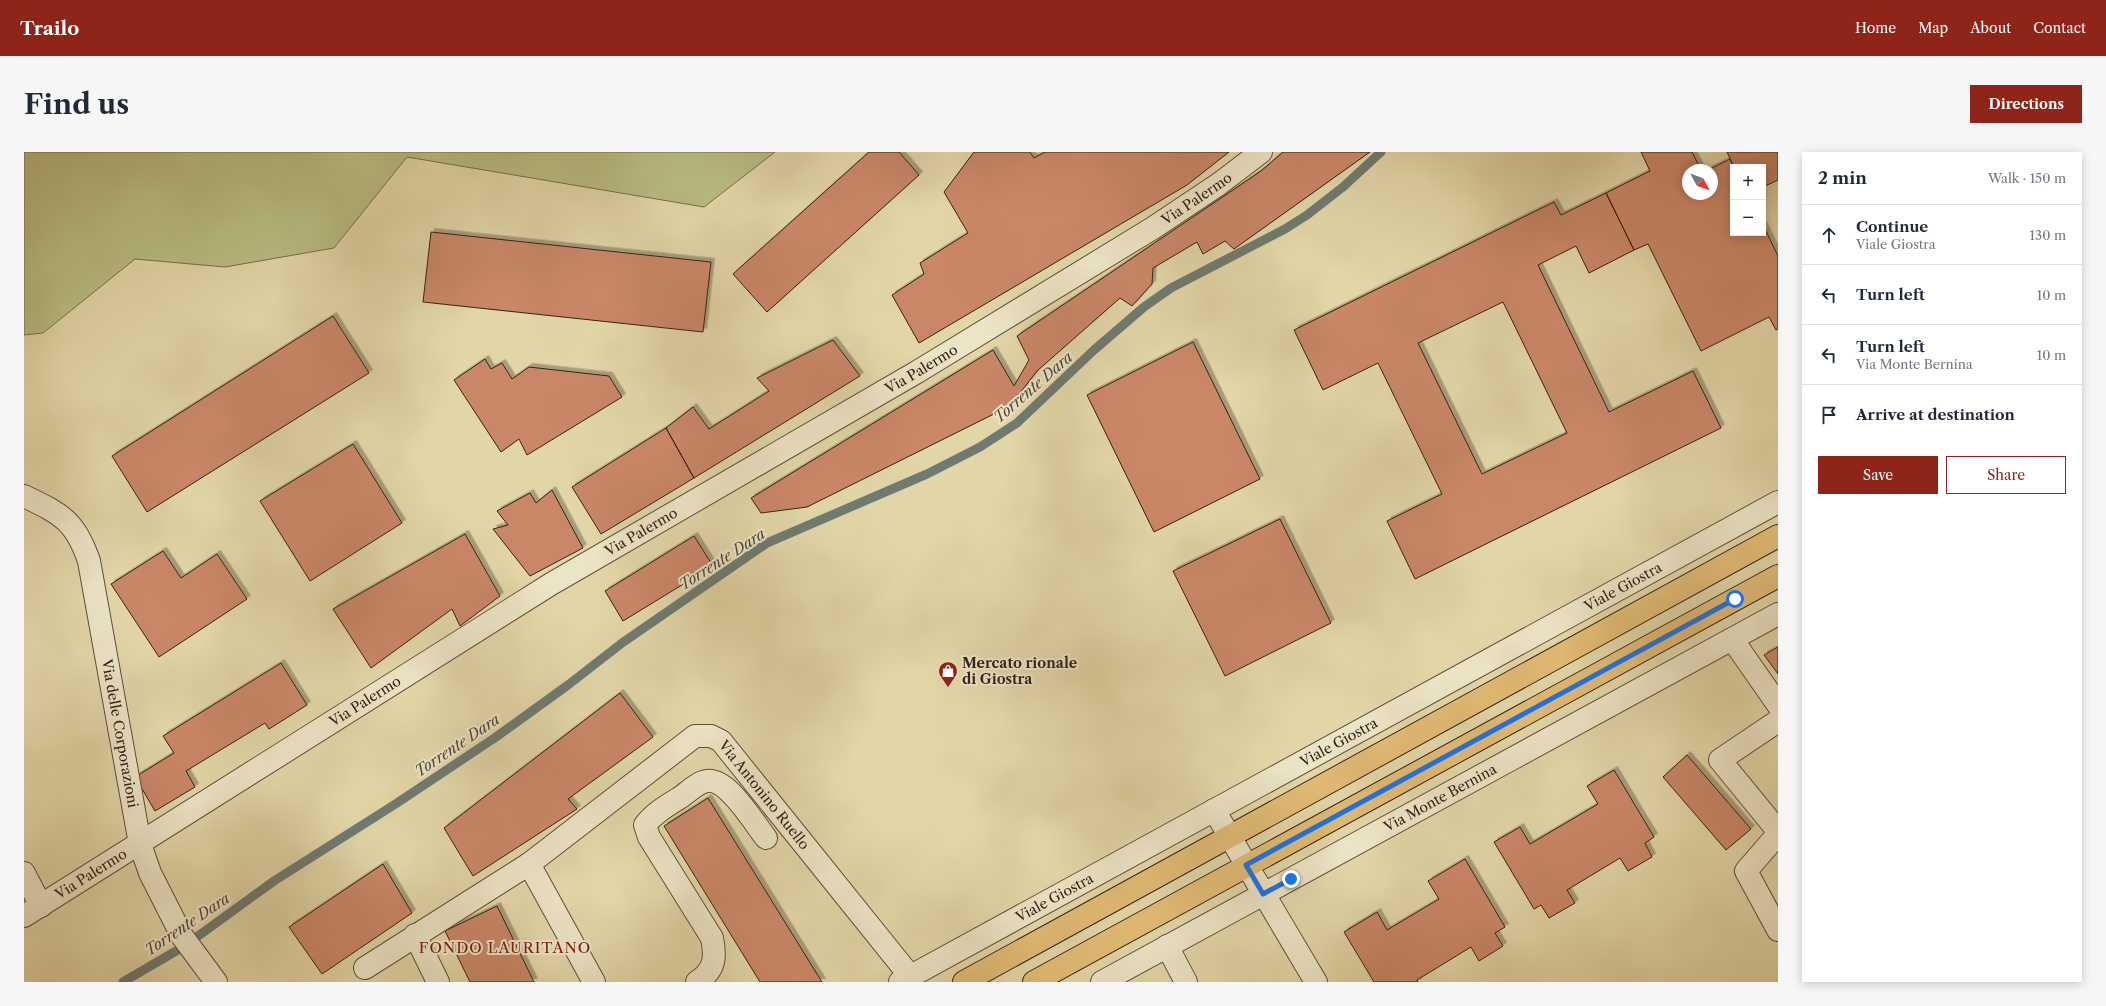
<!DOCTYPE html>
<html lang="en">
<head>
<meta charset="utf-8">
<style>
	body { margin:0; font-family:"Libre Caslon Text",serif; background:#f6f6f7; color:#1f2937 }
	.controls { position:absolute; right:12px; top:12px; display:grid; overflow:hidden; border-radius:0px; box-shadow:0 2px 10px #0003 }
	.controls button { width:36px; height:36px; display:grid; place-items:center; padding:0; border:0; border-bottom:1px solid #e0e1e3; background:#fff; color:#1f2937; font:20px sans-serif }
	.compass { position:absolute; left:1658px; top:12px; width:36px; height:36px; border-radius:50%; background:#fff; box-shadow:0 2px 10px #0003; rotate:131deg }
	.stop { position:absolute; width:12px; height:12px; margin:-9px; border:3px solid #1a73e8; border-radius:50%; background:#fff }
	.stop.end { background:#1a73e8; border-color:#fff; box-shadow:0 1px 4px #0008 }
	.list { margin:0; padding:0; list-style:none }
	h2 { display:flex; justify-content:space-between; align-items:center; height:52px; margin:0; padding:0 16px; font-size:17px }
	h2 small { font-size:13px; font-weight:400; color:#747a83 }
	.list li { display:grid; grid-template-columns:26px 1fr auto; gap:12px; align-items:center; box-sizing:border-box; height:60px; padding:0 16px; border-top:1px solid #e0e1e3 }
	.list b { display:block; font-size:15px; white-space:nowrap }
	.list p { margin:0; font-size:13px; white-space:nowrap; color:#747a83 }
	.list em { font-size:13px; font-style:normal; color:#747a83 }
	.actions { display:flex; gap:8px; padding:12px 16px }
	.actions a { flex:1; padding:9px 0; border:1px solid #8f2418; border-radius:0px; text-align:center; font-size:14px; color:#8f2418 }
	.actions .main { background:#8f2418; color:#fff }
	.icon { flex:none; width:22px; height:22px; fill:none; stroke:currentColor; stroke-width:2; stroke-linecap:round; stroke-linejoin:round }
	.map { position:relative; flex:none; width:1754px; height:830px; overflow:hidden; border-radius:0px }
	header { display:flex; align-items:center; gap:24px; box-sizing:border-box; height:56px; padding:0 20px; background:#8f2418; color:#fff }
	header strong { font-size:19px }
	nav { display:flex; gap:22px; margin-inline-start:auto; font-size:14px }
	.intro { display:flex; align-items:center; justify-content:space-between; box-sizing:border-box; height:96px; padding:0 24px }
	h1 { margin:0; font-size:28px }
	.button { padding:10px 18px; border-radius:0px; background:#8f2418; color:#fff; font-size:14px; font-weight:700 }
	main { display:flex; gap:24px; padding:0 24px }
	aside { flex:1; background:#fff; border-radius:0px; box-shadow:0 2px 10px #0003 }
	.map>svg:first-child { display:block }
	.green { fill:#b9bc83; stroke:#766f4c }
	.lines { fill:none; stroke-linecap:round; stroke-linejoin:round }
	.stream { stroke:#6f7b72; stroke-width:9 }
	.building { fill:#ca8767; stroke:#332214; fill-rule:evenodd; filter:url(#shadow) }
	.minor-casing { stroke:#5f4f39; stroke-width:24 }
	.major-casing { stroke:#332214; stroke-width:24 }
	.minor { stroke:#ece4c6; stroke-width:22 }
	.major { stroke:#e1bb74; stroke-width:22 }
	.route { stroke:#1a73e8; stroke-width:5 }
	.labels { text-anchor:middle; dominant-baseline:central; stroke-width:4; stroke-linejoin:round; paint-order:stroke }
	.street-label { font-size:14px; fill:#332214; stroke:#ece4c6 }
	.poi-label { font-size:14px; font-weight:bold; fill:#332214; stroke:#ece4c6; text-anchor:start }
	.water-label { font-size:15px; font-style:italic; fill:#4c473b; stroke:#ece4c6 }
	.neighbourhood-label { font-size:15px; letter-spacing:1px; fill:#7a1f14; stroke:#ece4c6 }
</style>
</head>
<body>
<header>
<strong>Trailo</strong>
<nav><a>Home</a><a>Map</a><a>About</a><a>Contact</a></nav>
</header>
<div class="intro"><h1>Find us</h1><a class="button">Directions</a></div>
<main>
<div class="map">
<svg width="1754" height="830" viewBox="0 0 1754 830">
	<defs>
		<filter id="shadow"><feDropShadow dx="3.5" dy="-3.5" stdDeviation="0" flood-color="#0004"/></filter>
	</defs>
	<rect width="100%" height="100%" fill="#e2d6a7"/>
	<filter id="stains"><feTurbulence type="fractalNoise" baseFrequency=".005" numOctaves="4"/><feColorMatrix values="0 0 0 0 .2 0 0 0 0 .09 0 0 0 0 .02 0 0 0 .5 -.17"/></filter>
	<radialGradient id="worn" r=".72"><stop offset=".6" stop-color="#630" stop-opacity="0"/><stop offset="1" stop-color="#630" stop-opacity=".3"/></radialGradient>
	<path class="green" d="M0,0H751L680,55L383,5L310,96L201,115L111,107L19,181L0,183Z"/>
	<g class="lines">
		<path class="stream" d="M99,830L159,795L250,729L373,651L472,585L544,533L598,491L743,391L903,322L956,295L993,271L1070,198L1120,155L1147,136L1261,77L1283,63L1319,35L1357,0"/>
	</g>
	<path class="building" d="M845,0H875L895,23L743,160L709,122Z
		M950,0H1006L1010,6L1021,0H1205L1163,33L895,191L868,143L900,122L896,111L944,81L920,40Z
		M1259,0H1346L1210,97L1201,89L1179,102L1173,90L1129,116L1128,132L1108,154L1096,146L1013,219L986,254L783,355L737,361L727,346L969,198L990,234L1005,208L993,184L1237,19Z
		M1617,0H1668L1677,18H1664V42H1688V18H1684L1706,7L1710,15L1709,81H1739V73L1754,104V177L1752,178L1745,165L1677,199L1624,92L1610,98L1582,41L1626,19Z
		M1703,0H1754V28L1739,35V15H1710Z
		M1582,41L1610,98L1565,121L1552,94L1514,113L1585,260L1669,219L1697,276L1391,427L1363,369L1418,342L1354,211L1299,238L1270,178L1530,50L1537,63ZM1479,150L1543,281L1458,322L1394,191Z
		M407,80L687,110L679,180L399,150Z
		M309,164L345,221L123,360L88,304Z
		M809,188L836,224L670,326L642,276L669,255L685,277L745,239L733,226Z
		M1169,190L1236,327L1130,380L1063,243Z
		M461,207L467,217L478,211L488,227L505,215L585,224L598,245L503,303L495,287L477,300L430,228Z
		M642,276L670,326L577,382L548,335Z
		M329,292L378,371L286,429L236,349Z
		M528,338L559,396L506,424L469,377L484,373L473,359L506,341L512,351Z
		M1256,367L1307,471L1201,524L1149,419Z
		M441,382L476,444L436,474L428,457L347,516L309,457Z
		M670,384L689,414L599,469L581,439Z
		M139,399L157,426L193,402L223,447L135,505L87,432Z
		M1754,495V522L1740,503Z
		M257,511L283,553L245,577L241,571L162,619L171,635L131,659L111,625L150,601L139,584Z
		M596,541L629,585L544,647L553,657L449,724L420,676Z
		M1663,603L1727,677L1702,698L1639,625Z
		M1590,618L1630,685L1621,691L1628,705L1604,719L1596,706L1543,738L1551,751L1525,766L1517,753L1510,757L1470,690L1496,675L1506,692L1574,652L1563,634Z
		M684,646L798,830H736L640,674Z
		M1441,707L1481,775L1471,781L1479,794L1455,809L1447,795L1393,828L1394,830H1350L1320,780L1353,760L1363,778L1415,747L1404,729Z
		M359,712L388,761L298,822L265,775Z
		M473,754L510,830H446L421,779Z"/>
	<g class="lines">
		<g class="minor-casing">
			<g id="minor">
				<path id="s1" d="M0,344C37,362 51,368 65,409L116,692L126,721L158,784L192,830"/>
				<path d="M1708,487L1754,553"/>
				<path d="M1754,569L1696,608L1754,679"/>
				<path d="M1190,658L1292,830"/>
				<path d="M1754,682L1722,719L1754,778"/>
				<path d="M505,712L570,830"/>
				<path d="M0,721L17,754"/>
				<path id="s2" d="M0,764L527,432L893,220L1129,76L1195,32L1237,0"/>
				<path d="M391,783L414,830"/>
				<path d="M1143,794L1162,830"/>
				<path id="s3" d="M341,816L505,712L671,584H687L697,589L886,824"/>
				<path d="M673,830C691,818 692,806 688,786L625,685L621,673C630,661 644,653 657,645C664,640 674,630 683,629C704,626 730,671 742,686"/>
				<path id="s4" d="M876,830L1754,350"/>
				<path id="s5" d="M1078,830L1754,462"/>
			</g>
		</g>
		<g class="major-casing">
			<path id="major" d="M940,830L1754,384
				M1010,830L1754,424"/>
		</g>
		<use href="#minor" class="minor"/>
		<use href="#major" class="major"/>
	</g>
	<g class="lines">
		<path class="route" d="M1267,727L1239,742L1222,713L1711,447"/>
	</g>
	<defs>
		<g id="shop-pin" transform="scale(1)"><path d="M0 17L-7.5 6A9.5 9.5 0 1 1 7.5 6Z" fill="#8f2418" stroke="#ece4c6"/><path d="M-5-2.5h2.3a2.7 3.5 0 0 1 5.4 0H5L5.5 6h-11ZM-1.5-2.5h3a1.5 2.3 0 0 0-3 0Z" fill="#fff"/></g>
	</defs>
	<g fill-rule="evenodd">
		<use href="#shop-pin" x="924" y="519"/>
	</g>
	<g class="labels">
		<g class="street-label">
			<text stroke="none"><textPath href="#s2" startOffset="1375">Via Palermo</textPath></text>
			<text stroke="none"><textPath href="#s2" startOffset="1051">Via Palermo</textPath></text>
			<text stroke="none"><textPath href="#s2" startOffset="727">Via Palermo</textPath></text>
			<text stroke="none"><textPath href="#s4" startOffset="824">Viale Giostra</textPath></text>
			<text stroke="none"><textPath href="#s2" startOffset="403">Via Palermo</textPath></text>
			<text stroke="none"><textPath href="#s1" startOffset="271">Via delle Corporazioni</textPath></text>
			<text stroke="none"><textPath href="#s4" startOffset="500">Viale Giostra</textPath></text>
			<text stroke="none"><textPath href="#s3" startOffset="500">Via Antonino Ruello</textPath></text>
			<text stroke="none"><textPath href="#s5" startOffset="385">Via Monte Bernina</textPath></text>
			<text stroke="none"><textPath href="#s2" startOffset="79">Via Palermo</textPath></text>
			<text stroke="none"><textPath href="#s4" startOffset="176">Viale Giostra</textPath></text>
		</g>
		<g class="poi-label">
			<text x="938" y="511">Mercato rionale<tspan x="938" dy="16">di Giostra</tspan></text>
		</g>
		<g class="water-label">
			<text transform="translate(1009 235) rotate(-41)">Torrente Dara</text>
			<text transform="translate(698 407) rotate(-33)">Torrente Dara</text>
			<text transform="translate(433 593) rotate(-34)">Torrente Dara</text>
			<text transform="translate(163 772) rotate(-34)">Torrente Dara</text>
		</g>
		<g class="neighbourhood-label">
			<text x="481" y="795">FONDO LAURITANO</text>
		</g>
	</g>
	<rect width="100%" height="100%" filter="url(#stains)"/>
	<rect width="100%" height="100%" fill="url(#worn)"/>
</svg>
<div class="controls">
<button>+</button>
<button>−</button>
</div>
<svg class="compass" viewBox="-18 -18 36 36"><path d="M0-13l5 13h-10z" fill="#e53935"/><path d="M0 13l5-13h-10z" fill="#747a83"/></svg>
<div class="stop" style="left:1711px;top:447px"></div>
<div class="stop end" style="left:1267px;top:727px"></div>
</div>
<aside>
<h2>2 min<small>Walk · 150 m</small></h2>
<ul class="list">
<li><svg class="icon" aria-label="ahead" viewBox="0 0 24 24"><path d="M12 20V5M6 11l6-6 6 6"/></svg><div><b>Continue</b><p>Viale Giostra</p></div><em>130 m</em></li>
<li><svg class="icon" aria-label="left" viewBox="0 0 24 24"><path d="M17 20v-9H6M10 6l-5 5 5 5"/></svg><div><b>Turn left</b></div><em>10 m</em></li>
<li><svg class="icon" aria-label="left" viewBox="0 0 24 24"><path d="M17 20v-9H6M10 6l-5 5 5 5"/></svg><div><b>Turn left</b><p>Via Monte Bernina</p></div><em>10 m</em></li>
<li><svg class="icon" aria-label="arrive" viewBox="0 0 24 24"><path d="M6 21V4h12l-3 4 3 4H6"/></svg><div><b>Arrive at destination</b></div></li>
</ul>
<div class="actions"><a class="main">Save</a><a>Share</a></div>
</aside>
</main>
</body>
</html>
